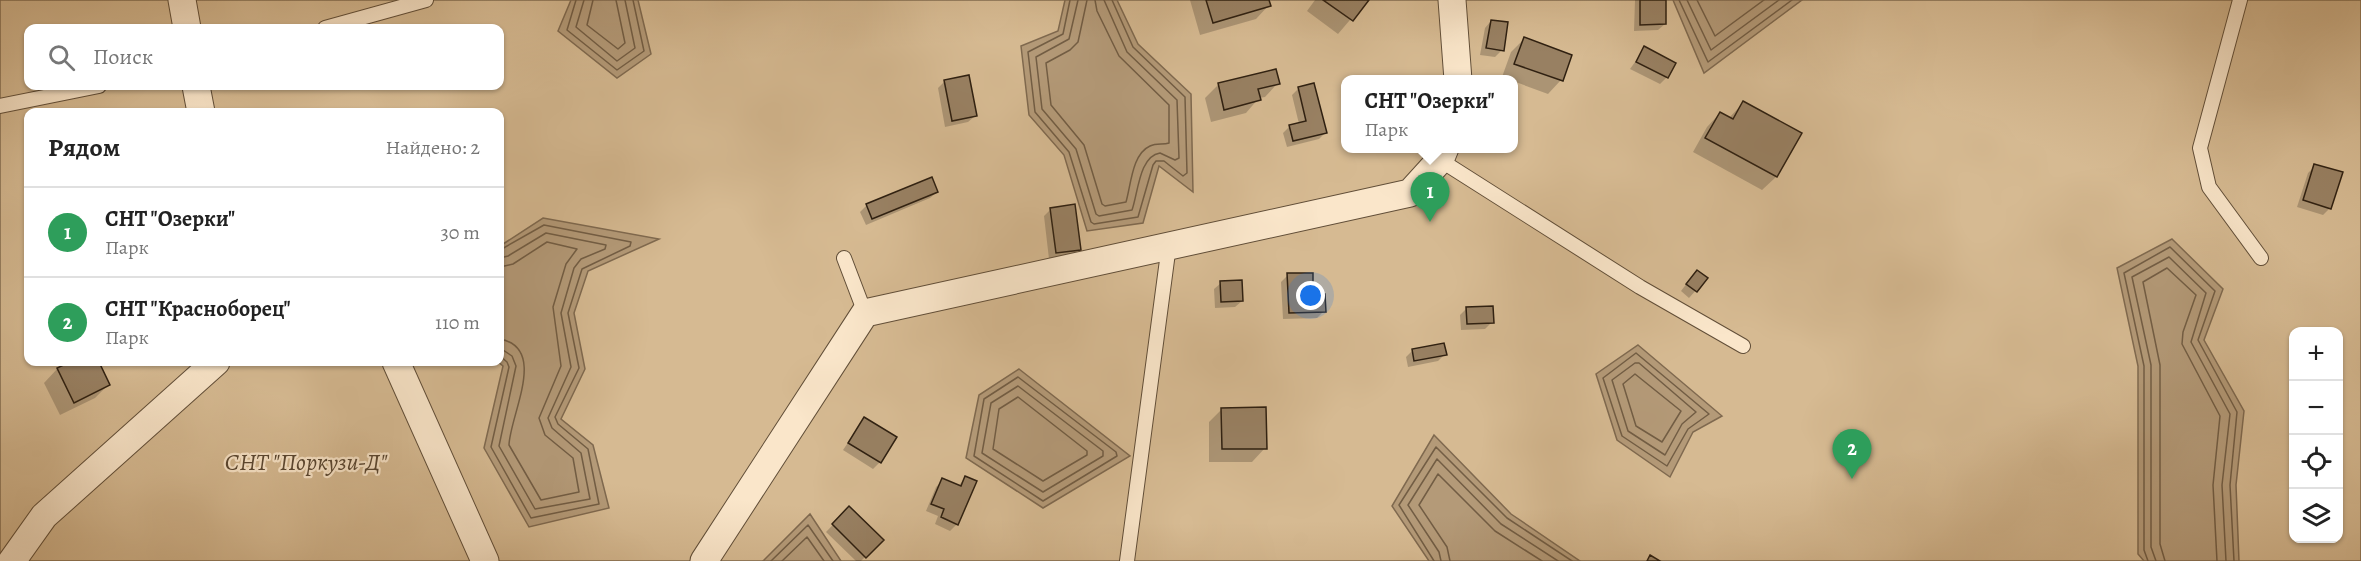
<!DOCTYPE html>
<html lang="ru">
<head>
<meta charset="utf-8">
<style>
	body { margin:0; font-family:Alegreya,serif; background:#f6f6f6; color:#222 }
	.controls { position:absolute; right:18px; bottom:18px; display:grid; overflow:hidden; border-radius:12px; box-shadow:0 2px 4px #0004 }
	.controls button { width:54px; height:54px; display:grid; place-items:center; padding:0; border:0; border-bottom:2px solid #e0e0e0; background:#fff; color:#222; font:30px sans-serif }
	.you { position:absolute; left:1311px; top:296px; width:21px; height:21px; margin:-15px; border:4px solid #fff; border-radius:50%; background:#1a73e8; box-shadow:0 0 0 9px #1a73e833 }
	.badge { display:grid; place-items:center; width:39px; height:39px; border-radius:50%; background:#0f766e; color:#fff; font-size:20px; font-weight:700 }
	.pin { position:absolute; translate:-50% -50px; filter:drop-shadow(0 2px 3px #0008) }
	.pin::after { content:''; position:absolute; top:32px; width:21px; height:18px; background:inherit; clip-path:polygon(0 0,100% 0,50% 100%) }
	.popup { position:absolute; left:1341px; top:75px; width:177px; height:78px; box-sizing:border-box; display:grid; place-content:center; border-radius:12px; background:#fff; filter:drop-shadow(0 2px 4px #0005); font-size:20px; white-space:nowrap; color:#767676 }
	.popup b { font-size:22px; color:#222 }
	.popup::after { content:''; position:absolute; left:50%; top:100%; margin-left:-12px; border:12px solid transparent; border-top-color:#fff }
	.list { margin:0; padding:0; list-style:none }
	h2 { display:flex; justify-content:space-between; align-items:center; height:78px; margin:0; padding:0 24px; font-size:26px }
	h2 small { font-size:20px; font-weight:400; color:#767676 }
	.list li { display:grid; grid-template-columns:39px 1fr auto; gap:18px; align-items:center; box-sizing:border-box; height:90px; padding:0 24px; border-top:2px solid #e0e0e0 }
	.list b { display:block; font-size:22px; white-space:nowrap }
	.list p { margin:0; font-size:20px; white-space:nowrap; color:#767676 }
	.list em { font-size:20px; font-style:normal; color:#767676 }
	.icon { flex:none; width:33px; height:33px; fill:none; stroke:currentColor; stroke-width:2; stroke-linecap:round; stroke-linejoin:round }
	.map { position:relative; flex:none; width:2361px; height:561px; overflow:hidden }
	.search { position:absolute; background:#fff; box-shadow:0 2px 4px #0004; left:24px; top:24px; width:480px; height:66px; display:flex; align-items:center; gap:15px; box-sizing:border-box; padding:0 21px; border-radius:12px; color:#767676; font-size:22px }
	.panel { position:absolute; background:#fff; box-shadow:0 2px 4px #0004; left:24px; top:108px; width:480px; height:258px; border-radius:12px }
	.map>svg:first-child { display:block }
	.green { fill:#d6ba92; stroke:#826d52; stroke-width:1.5; fill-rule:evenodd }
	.water { fill:#b49a78; stroke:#7f694f; stroke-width:1.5 }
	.shadow { fill:#0003 }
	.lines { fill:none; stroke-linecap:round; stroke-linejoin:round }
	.shore { stroke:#725d44; stroke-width:1.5 }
	.building { fill:#988062; stroke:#2f2011; stroke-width:1.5 }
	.lane-casing { stroke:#614e38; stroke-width:16 }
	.street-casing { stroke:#614e38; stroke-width:29 }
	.lane { stroke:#fae6ca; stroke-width:14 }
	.street { stroke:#fae6ca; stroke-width:27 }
	.labels { text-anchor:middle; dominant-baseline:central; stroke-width:4.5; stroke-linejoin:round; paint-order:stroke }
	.park-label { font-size:24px; font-style:italic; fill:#594631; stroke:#fae6ca }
</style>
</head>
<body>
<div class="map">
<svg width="2361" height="561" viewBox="0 0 2361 561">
	<rect width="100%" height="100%" fill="#f8d9ad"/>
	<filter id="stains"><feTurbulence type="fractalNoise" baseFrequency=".00333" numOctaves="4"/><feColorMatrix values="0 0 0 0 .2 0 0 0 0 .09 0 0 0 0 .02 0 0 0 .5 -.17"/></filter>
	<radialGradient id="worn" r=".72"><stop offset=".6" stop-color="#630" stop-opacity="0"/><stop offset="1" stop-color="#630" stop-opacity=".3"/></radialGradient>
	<path class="green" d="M0,0H2361V561H0ZM28,28H500V86H28ZM1346,80H1514V148H1346ZM28,112H500V362H28ZM2294,332H2338V538H2294Z"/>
	<path class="water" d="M571,0H638L651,54L617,78L558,31Z
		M1065,0H1117L1138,44L1191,94L1193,192L1159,166L1143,223L1087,231L1064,155L1029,115L1021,46L1058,31Z
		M1673,0H1802L1704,73Z
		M543,218L659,239L588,271L574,313L585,369L561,419L593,445L609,508L529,527L484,448L503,366L498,362L500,246Z
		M2172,239L2223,289L2204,340L2244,411L2236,485L2239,561H2144L2138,554V366L2117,268Z
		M1638,345L1722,416L1693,432L1670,477L1617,440L1596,374Z
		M1019,369L1130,456L1043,508L966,458L979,395Z
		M1434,435L1511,514L1580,561H1429L1392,506Z
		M810,514L841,561H763Z"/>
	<path class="shadow" d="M1190,0H1268L1269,5L1256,19L1200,35Z
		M1315,0H1367L1338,34L1307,11Z
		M1635,0H1664L1665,24L1658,30L1634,31Z
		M1491,21L1502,50L1495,57L1480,55L1485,28Z
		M1524,39L1561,80L1548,94L1502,77L1511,52Z
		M1645,48L1667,77L1660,84L1630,69Z
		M945,81L975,116L968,122L945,127L938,88Z
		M1278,83L1265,97L1259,98L1246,113L1211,122L1205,98L1218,85Z
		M1299,88L1326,132L1319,139L1287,147L1283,133L1290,126L1299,124L1292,95Z
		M1743,103L1799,133L1776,177L1762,190L1693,152L1707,127L1720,113L1729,118Z
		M2315,166L2330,208L2323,215L2297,207L2308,173Z
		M937,192L930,198L866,225L860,212L867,205Z
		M1051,209L1079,249L1073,256L1049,259L1044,216Z
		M1288,275L1312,295L1324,311L1317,318L1283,319L1281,282Z
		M1690,279H1706L1689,298L1681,291Z
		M1221,283L1242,301L1235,307L1215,308L1214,289Z
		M1467,308L1492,322L1485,329L1461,330L1460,315Z
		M1413,350L1445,354L1438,361L1408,367L1406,357Z
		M73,362H97L109,384L95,398L60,415L44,383L57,369Z
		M1222,409L1265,448L1252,462H1209V422Z
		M864,419L880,462L873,469L843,450Z
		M965,477L957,524L950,531L935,524L938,516L926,511L936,487L943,480L958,487Z
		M849,508L882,540L861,561H856L826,532Z"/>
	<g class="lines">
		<path class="shore" d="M576,0L567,30L617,70L644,51L633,0
			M584,0L576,27L617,61L635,48L625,0
			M593,0L587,25L618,49L625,43L616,0
			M1070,0L1063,34L1028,52L1035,112L1069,152L1091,222L1094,224L1138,217L1153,165L1156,161H1164L1183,176L1187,173L1185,97L1133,47L1112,0
			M1078,0L1069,39L1036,57L1042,109L1076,149L1096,214L1099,216L1132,210C1138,194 1139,156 1160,153L1175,160L1179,158L1177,100L1127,52L1104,0
			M1087,0L1078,42L1070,50L1046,63L1051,105L1084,145L1102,204L1105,206L1126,202C1131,185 1132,154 1150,146C1157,143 1163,145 1169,143V105L1119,56L1097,11L1095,0
			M1679,0L1708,62L1792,0
			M1687,0L1711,50L1779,0
			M1697,0L1715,36L1764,0
			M500,250L544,225L631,242L630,246L582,269L568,313L579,368L555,417L558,424L588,449L599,504L531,518L491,447L509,367L507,362L500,356
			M500,258L508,256L546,233L606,245L605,249L581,259L574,268L561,313L571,367L548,418L552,428L581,453L590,499L535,509L499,446L516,366L512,356L500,348
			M500,267L513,264L547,242L577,249L566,264L553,307L561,366L539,418L545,435L573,458L579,492L541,500L509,445C510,415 548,348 500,339
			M1636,353L1709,414L1688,429L1667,466L1622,436L1603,378Z
			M1635,363H1639L1696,412L1682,424L1665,455L1628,431L1612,380Z
			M1635,374L1681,411L1662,442L1636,426L1623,384Z
			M1018,377L1116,452L1117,456L1043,501L974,456L984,399Z
			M1018,386L1103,451V456L1043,492L982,453L991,403Z
			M1018,397L1087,451V455L1043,481L993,449L999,409Z
			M771,561L808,525L833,561
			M782,561L807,537L824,561
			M1434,561L1399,505L1436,447L1507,518L1572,561
			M1441,561L1439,552L1408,505L1437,459L1501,524L1558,561
			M1450,561L1447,547L1419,505L1438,474L1495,531L1542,561
			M2148,561L2144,550V366L2124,273L2170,247L2215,291L2198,340L2237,412L2230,485L2234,561
			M2156,561L2151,547V365L2132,277L2169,257L2206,293L2191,342L2230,414L2222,485L2226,561
			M2165,561L2160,544V365L2143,282L2167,268L2196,295L2183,332L2182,344L2220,416L2213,485L2217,561"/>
	</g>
	<path class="building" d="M1206,0H1269L1271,6L1213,23Z
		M1323,0H1369L1353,21Z
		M1640,0H1666V24L1640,25Z
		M1491,20L1508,22L1504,51L1486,48Z
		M1524,37L1572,55L1563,81L1514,64Z
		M1644,46L1676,63L1668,78L1636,62Z
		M1276,69L1280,84L1258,89L1261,100L1224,110L1218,83Z
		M969,75L977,116L952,121L944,80Z
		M1314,83L1327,133L1293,141L1289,125L1306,121L1298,87Z
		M1743,101L1802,133L1777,177L1705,138L1720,112L1733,119Z
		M2314,164L2343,172L2331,209L2303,200Z
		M932,177L938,192L872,219L866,204Z
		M1075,204L1081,250L1056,253L1050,208Z
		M1697,270L1708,278L1697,292L1686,284Z
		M1287,273H1313V294H1325L1326,312L1289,313Z
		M1242,280L1243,301L1221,302L1220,281Z
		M1493,306L1494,323L1467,324L1466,307Z
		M1444,343L1447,355L1414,361L1412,349Z
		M70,362H99L110,385L74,403L57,368Z
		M1266,407L1267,449H1222L1221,408Z
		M864,417L897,437L881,463L848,443Z
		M965,476L977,481L958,525L941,517L944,509L931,504L942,478L961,486Z
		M849,506L884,540L866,558L832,524Z
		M1650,555L1660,561H1647Z"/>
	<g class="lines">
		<g class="lane-casing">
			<path id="lane" d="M2240,0L2200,148L2209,187L2261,258
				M325,28L426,0
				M0,106L99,86
				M1440,160L1640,287L1743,346
				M844,258L865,313
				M1127,561L1169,245"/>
		</g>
		<g class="street-casing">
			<path id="street" d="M182,0L187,28
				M1452,0L1458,80
				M196,86L201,112
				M396,362L485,561
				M12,561L44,516L216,362
				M704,561L865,313L1410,193L1440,160L1445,148"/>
		</g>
		<use href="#lane" class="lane"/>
		<use href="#street" class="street"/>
	</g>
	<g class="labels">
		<g class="park-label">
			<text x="306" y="462">СНТ "Поркузи-Д"</text>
		</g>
	</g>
	<rect width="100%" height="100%" filter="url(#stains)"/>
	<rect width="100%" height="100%" fill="url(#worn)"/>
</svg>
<div class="controls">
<button>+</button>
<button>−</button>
<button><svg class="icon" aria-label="locate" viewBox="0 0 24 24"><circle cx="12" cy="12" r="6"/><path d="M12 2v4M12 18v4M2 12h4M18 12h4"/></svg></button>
<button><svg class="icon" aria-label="layers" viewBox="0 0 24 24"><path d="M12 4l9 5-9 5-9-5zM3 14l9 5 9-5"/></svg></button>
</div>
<div class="you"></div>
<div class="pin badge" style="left:1430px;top:222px;background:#2e9e5b">1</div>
<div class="popup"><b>СНТ &quot;Озерки&quot;</b>Парк</div>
<div class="pin badge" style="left:1852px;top:479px;background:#2e9e5b">2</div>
<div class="search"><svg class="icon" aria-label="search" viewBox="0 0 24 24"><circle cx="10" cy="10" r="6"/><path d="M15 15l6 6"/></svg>Поиск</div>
<section class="panel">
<h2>Рядом<small>Найдено: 2</small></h2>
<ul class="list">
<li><span class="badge" style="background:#2e9e5b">1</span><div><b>СНТ &quot;Озерки&quot;</b><p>Парк</p></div><em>30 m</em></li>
<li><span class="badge" style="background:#2e9e5b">2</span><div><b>СНТ &quot;Красноборец&quot;</b><p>Парк</p></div><em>110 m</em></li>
</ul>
</section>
</div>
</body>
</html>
